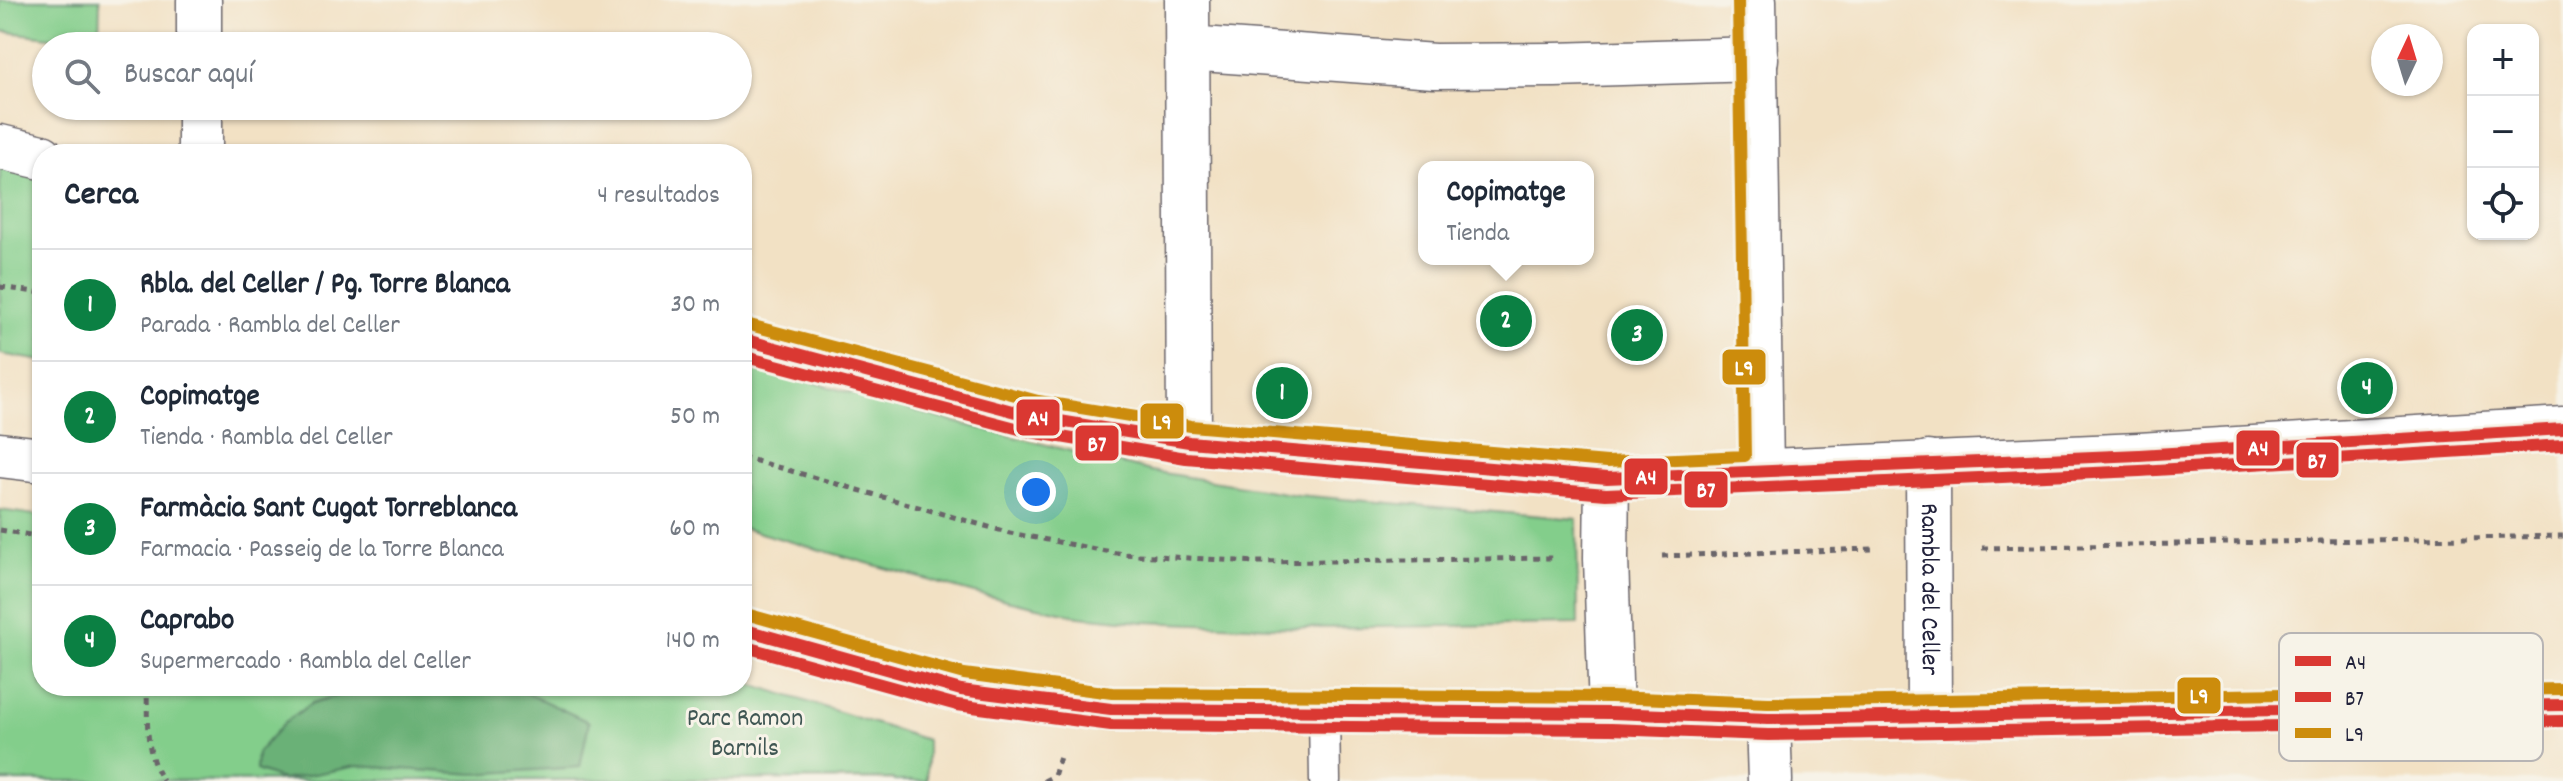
<!DOCTYPE html>
<html lang="es">
<head>
<meta charset="utf-8">
<style>
	body { margin:0; font-family:Dekko,sans-serif; background:#f6f6f7; color:#1f2937 }
	.controls { position:absolute; right:24px; top:24px; display:grid; overflow:hidden; border-radius:16px; box-shadow:0 2px 6px #0004 }
	.controls button { width:72px; height:72px; display:grid; place-items:center; padding:0; border:0; border-bottom:2px solid #e0e1e3; background:#fff; color:#1f2937; font:40px sans-serif }
	.compass { position:absolute; left:2371px; top:24px; width:72px; height:72px; border-radius:50%; background:#fff; box-shadow:0 2px 6px #0004; rotate:4deg }
	.you { position:absolute; left:1036px; top:492px; width:28px; height:28px; margin:-20px; border:6px solid #fff; border-radius:50%; background:#1a73e8; box-shadow:0 0 0 12px #1a73e833 }
	.badge { display:grid; place-items:center; width:52px; height:52px; border-radius:50%; background:#0b8043; color:#fff; font-size:26px; font-weight:700 }
	.pin { position:absolute; translate:-50% -50%; border:4px solid #fff; box-shadow:0 2px 8px #0006 }
	.popup { position:absolute; left:1418px; top:161px; width:176px; height:104px; box-sizing:border-box; display:grid; place-content:center; border-radius:16px; background:#fff; filter:drop-shadow(0 2px 6px #0005); font-size:26px; white-space:nowrap; color:#747a83 }
	.popup b { font-size:30px; color:#1f2937 }
	.popup::after { content:''; position:absolute; left:50%; top:100%; margin-left:-16px; border:16px solid transparent; border-top-color:#fff }
	.list { margin:0; padding:0; list-style:none }
	h2 { display:flex; justify-content:space-between; align-items:center; height:104px; margin:0; padding:0 32px; font-size:34px }
	h2 small { font-size:26px; font-weight:400; color:#747a83 }
	.list li { display:grid; grid-template-columns:52px 1fr auto; gap:24px; align-items:center; box-sizing:border-box; height:112px; padding:0 32px; border-top:2px solid #e0e1e3 }
	.list b { display:block; font-size:30px; white-space:nowrap }
	.list p { margin:0; font-size:26px; white-space:nowrap; color:#747a83 }
	.list em { font-size:26px; font-style:normal; color:#747a83 }
	.icon { flex:none; width:44px; height:44px; fill:none; stroke:currentColor; stroke-width:2; stroke-linecap:round; stroke-linejoin:round }
	.map { position:relative; flex:none; width:2563px; height:781px; overflow:hidden }
	.search { position:absolute; background:#fff; box-shadow:0 2px 6px #0004; left:32px; top:32px; width:720px; height:88px; display:flex; align-items:center; gap:20px; box-sizing:border-box; padding:0 28px; border-radius:44px; color:#747a83; font-size:30px }
	.panel { position:absolute; background:#fff; box-shadow:0 2px 6px #0004; left:32px; top:144px; width:720px; height:552px; border-radius:32px }
	.map>svg:first-child { display:block }
	.green { fill:#83ce8b; stroke:#527863; stroke-width:2 }
	.forest { fill:#6ab177; stroke:#466a59; stroke-width:2 }
	.lines { fill:none; stroke-linecap:round; stroke-linejoin:round }
	.service-casing { stroke:#6b656b; stroke-width:33 }
	.pedestrian-casing { stroke:#6b656b; stroke-width:47 }
	.minor-casing { stroke:#6b656b; stroke-width:47 }
	.tertiary-casing { stroke:#6b656b; stroke-width:47 }
	.path { stroke:#6b656b; stroke-width:5; stroke-dasharray:6 6; stroke-linecap:butt }
	.service { stroke:#fff; stroke-width:30 }
	.pedestrian { stroke:#fff; stroke-width:44 }
	.minor { stroke:#fff; stroke-width:44 }
	.tertiary { stroke:#fff; stroke-width:44 }
	.bus-1-casing { stroke:#f7f3e8; stroke-width:18 }
	.bus-2-casing { stroke:#f7f3e8; stroke-width:18 }
	.bus-3-casing { stroke:#f7f3e8; stroke-width:18 }
	.bus-1 { stroke:#da3832; stroke-width:12 }
	.bus-2 { stroke:#da3832; stroke-width:12 }
	.bus-3 { stroke:#cc8c0c; stroke-width:12 }
	.labels { text-anchor:middle; dominant-baseline:central; stroke-width:6; stroke-linejoin:round; paint-order:stroke }
	.street-label { font-size:26px; fill:#22223b; stroke:#f7f3e8 }
	.park-label { font-size:26px; fill:#3f5653; stroke:#f7f3e8 }
	.key { fill:#f7f3e8; stroke:#b7b4b4; stroke-width:2 }
	.key-label { font-size:22px; fill:#22223b }
	.line-badge { stroke:#f7f3e8; stroke-width:3 }
	.badge-label { font-size:22px; text-anchor:middle; font-weight:bold; fill:#fff }
</style>
</head>
<body>
<div class="map">
<svg width="2563" height="781" viewBox="0 0 2563 781">
	<rect width="100%" height="100%" fill="#f7f3e8"/>
	<filter id="ink" filterUnits="userSpaceOnUse"><feTurbulence type="fractalNoise" baseFrequency=".0125" numOctaves="2"/><feDisplacementMap in="SourceGraphic" scale="16" xChannelSelector="R" yChannelSelector="G"/><feConvolveMatrix kernelMatrix="1 2 1 2 8 2 1 2 1" color-interpolation-filters="sRGB"/></filter>
	<filter id="wash" filterUnits="userSpaceOnUse"><feTurbulence type="fractalNoise" baseFrequency=".006" numOctaves="4" result="noise"/><feDisplacementMap in="SourceGraphic" scale="32" xChannelSelector="R" yChannelSelector="G"/><feGaussianBlur stdDeviation="1.8" result="paint"/><feColorMatrix in="noise" values="0 0 0 0 0 0 0 0 0 0 0 0 0 0 0 0 0 1.4 0 .05"/><feComposite in="paint" operator="in"/></filter>
	<g filter="url(#wash)">
		<rect width="100%" height="100%" fill="#f2e1c4"/>
		<path class="green" d="M0,0H100L99,43L0,31Z
			M0,167L42,174V361L0,354Z
			M742,362L943,419L1151,471L1297,495L1577,519L1578,624L1303,628L1143,622L1079,616L974,593L742,528Z
			M0,510L42,516V686H742V681L927,740V781H894L893,779L0,781Z"/>
		<path class="forest" d="M368,686H512L589,722L580,767L474,774L357,766L283,780L256,770L257,753L285,722L312,703Z"/>
	</g>
	<g filter="url(#ink)">
		<g class="lines">
			<g class="service-casing">
				<path id="service" d="M1324,710L1325,781"/>
			</g>
			<g class="pedestrian-casing">
				<path id="pedestrian" d="M1187,0L1189,442
					M1188,48L1434,66L1555,65L1756,59"/>
			</g>
			<g class="minor-casing">
				<path id="minor" d="M199,0V46
					M1754,0L1761,471
					M200,106V154
					M1768,719L1770,781"/>
			</g>
			<g class="tertiary-casing">
				<g id="tertiary">
					<path d="M0,147L42,157"/>
					<path d="M742,339L1035,417L1189,442L1607,478L2139,455L2563,429"/>
					<path d="M0,455L42,460"/>
					<path id="s1" d="M1928,463L1929,716"/>
					<path d="M1607,478L1606,558L1611,713"/>
					<path d="M742,629L961,690L1111,709L1611,713L1768,719L2563,705"/>
				</g>
			</g>
			<path class="path" d="M0,287L42,293
				M742,457L1010,533L1122,554L1256,562L1552,558
				M0,530L42,537
				M1982,548L2563,536
				M1662,556L1872,549
				M147,686C148,718 144,754 163,781
				M1044,781L1054,776L1060,757"/>
			<use href="#service" class="service"/>
			<use href="#pedestrian" class="pedestrian"/>
			<use href="#minor" class="minor"/>
			<use href="#tertiary" class="tertiary"/>
			<g class="bus-1-casing">
				<path id="bus-1" d="M742,339L1035,417L1189,442L1607,478L2139,455L2563,429
					M742,629L961,690L1111,709L1611,713L1768,719L2563,705"/>
			</g>
			<g class="bus-2-casing">
				<path id="bus-2" d="M742,356L1031,432L1186,458L1606,494L2140,471L2563,445
					M742,646L957,705L1111,725L1611,729L1768,735L2563,721"/>
			</g>
			<g class="bus-3-casing">
				<path id="bus-3" d="M746,324L1038,401L1191,426L1607,462L1745,456L1738,0
					M746,614L964,674L1112,693L1611,697L1768,703L2563,689"/>
			</g>
			<use href="#bus-1" class="bus-1"/>
			<use href="#bus-2" class="bus-2"/>
			<use href="#bus-3" class="bus-3"/>
		</g>
	</g>
	<g class="labels">
		<g class="street-label">
			<text stroke="none"><textPath href="#s1" startOffset="126">Rambla del Celler</textPath></text>
		</g>
		<g class="park-label">
			<text x="745" y="719">Parc Ramon<tspan x="745" dy="30">Barnils</tspan></text>
		</g>
	</g>
	<rect x="2279" y="633" width="264" height="128" rx="12" class="key"/>
	<rect x="2295" y="656" width="36" height="10" fill="#da3832"/>
	<rect x="2295" y="692" width="36" height="10" fill="#da3832"/>
	<rect x="2295" y="728" width="36" height="10" fill="#cc8c0c"/>
	<g class="key-label">
		<text x="2345" y="669">A4</text>
		<text x="2345" y="705">B7</text>
		<text x="2345" y="741">L9</text>
	</g>
	<g class="line-badge">
		<rect x="1721" y="348" width="46" height="38" rx="8" fill="#cc8c0c"/>
		<rect x="1015" y="398" width="46" height="39" rx="8" fill="#da3832"/>
		<rect x="1139" y="402" width="46" height="38" rx="8" fill="#cc8c0c"/>
		<rect x="1074" y="424" width="46" height="38" rx="8" fill="#da3832"/>
		<rect x="2235" y="429" width="46" height="38" rx="8" fill="#da3832"/>
		<rect x="2295" y="441" width="45" height="38" rx="8" fill="#da3832"/>
		<rect x="1623" y="457" width="46" height="39" rx="8" fill="#da3832"/>
		<rect x="1683" y="470" width="46" height="39" rx="8" fill="#da3832"/>
		<rect x="2176" y="676" width="46" height="39" rx="8" fill="#cc8c0c"/>
	</g>
	<g class="badge-label">
		<text x="1744" y="375">L9</text>
		<text x="1038" y="425">A4</text>
		<text x="1162" y="429">L9</text>
		<text x="1097" y="451">B7</text>
		<text x="2258" y="455">A4</text>
		<text x="2317" y="468">B7</text>
		<text x="1646" y="484">A4</text>
		<text x="1706" y="497">B7</text>
		<text x="2199" y="703">L9</text>
	</g>
</svg>
<div class="controls">
<button>+</button>
<button>−</button>
<button><svg class="icon" aria-label="locate" viewBox="0 0 24 24"><circle cx="12" cy="12" r="6"/><path d="M12 2v4M12 18v4M2 12h4M18 12h4"/></svg></button>
</div>
<svg class="compass" viewBox="-18 -18 36 36"><path d="M0-13l5 13h-10z" fill="#e53935"/><path d="M0 13l5-13h-10z" fill="#747a83"/></svg>
<div class="you"></div>
<div class="pin badge" style="left:1282px;top:393px">1</div>
<div class="pin badge" style="left:1506px;top:321px">2</div>
<div class="popup"><b>Copimatge</b>Tienda</div>
<div class="pin badge" style="left:1637px;top:335px">3</div>
<div class="pin badge" style="left:2367px;top:388px">4</div>
<div class="search"><svg class="icon" aria-label="search" viewBox="0 0 24 24"><circle cx="10" cy="10" r="6"/><path d="M15 15l6 6"/></svg>Buscar aquí</div>
<section class="panel">
<h2>Cerca<small>4 resultados</small></h2>
<ul class="list">
<li><span class="badge">1</span><div><b>Rbla. del Celler / Pg. Torre Blanca</b><p>Parada · Rambla del Celler</p></div><em>30 m</em></li>
<li><span class="badge">2</span><div><b>Copimatge</b><p>Tienda · Rambla del Celler</p></div><em>50 m</em></li>
<li><span class="badge">3</span><div><b>Farmàcia Sant Cugat Torreblanca</b><p>Farmacia · Passeig de la Torre Blanca</p></div><em>60 m</em></li>
<li><span class="badge">4</span><div><b>Caprabo</b><p>Supermercado · Rambla del Celler</p></div><em>140 m</em></li>
</ul>
</section>
</div>
</body>
</html>
